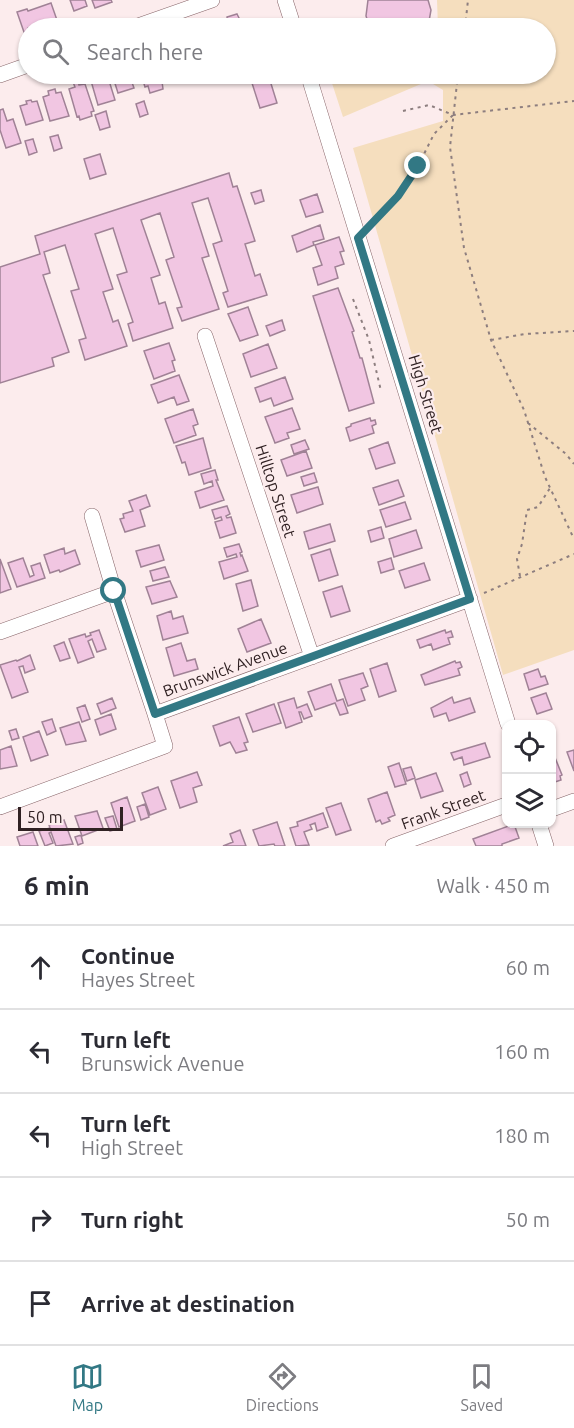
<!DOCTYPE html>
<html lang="en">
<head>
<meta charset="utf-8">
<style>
	body { margin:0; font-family:Ubuntu,sans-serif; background:#f7f7f7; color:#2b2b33 }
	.controls { position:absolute; right:18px; bottom:18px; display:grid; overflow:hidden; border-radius:12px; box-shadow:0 2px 4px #0004 }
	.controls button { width:54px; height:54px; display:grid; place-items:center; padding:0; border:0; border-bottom:2px solid #e1e1e2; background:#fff; color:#2b2b33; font:30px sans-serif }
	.scale { position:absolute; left:18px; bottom:15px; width:105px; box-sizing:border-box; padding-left:6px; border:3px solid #302123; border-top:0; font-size:16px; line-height:21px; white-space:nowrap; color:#302123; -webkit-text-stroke:4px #fceced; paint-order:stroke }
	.stop { position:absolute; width:18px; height:18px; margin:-14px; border:4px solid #327884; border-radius:50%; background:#fff }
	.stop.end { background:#327884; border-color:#fff; box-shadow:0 2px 6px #0008 }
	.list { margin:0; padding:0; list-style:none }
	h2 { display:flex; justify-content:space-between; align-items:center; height:78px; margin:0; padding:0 24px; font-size:26px }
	h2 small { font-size:20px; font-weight:400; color:#7c7c81 }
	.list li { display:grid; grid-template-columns:39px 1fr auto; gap:18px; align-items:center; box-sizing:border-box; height:84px; padding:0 24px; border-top:2px solid #e1e1e2 }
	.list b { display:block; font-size:22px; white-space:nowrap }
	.list p { margin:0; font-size:20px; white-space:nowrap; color:#7c7c81 }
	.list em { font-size:20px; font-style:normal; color:#7c7c81 }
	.icon { flex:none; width:33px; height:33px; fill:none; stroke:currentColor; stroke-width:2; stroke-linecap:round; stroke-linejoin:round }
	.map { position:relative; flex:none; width:574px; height:846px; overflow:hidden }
	.search { position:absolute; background:#fff; box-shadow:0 2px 4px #0004; left:18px; right:18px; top:18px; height:66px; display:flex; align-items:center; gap:15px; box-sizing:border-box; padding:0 21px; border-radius:33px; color:#7c7c81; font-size:22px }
	.sheet { height:498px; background:#fff }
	nav { display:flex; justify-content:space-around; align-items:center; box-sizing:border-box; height:84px; border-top:2px solid #e1e1e2; background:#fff; font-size:16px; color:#7c7c81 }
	nav a { display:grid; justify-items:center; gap:3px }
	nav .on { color:#327884 }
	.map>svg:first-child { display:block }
	.green { fill:#f5debe }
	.building { fill:#f1c6e2; stroke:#a08296; stroke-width:1.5 }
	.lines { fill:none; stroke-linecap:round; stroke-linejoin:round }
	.minor-casing { stroke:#876569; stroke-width:16 }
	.path { stroke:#8d7e7f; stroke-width:2; stroke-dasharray:3 4.5; stroke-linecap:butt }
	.minor { stroke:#fff; stroke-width:15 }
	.route { stroke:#327884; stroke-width:8 }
	.labels { text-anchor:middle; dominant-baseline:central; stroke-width:4.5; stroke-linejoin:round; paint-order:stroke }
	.street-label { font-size:16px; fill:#302123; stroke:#fceced }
</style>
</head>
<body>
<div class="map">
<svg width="574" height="846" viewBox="0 0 574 846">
	<rect width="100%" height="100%" fill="#fceced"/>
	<path class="green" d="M437,0H574V650L503,675L353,148L443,121V90L428,81L343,117L329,74H546V28H438Z"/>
	<path class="building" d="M70,0H85L87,6L74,11Z
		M92,0H111L112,2L95,8Z
		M368,0H428L431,10L428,27L427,28H370L366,16Z
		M51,3L58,23L43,28H28V34L25,35L17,12L27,9L28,11Z
		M237,14L244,28H229L227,17Z
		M217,22L219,28H208L207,25Z
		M89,74H107L115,100L98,105Z
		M112,74H129L134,88L118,93Z
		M141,74H161L163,89L150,93L148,86L145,87Z
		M164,74H183V75L166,80Z
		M268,74L277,103L260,108L251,80Z
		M78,81L79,85L85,84L94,111L91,112L92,116L80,120L79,116L77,117L69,89L75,87L73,82Z
		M55,89L56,93L61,92L69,116L50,121L43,97L49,95L48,91Z
		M31,100L32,102L37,101L43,120L26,125L20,106L27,104L26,101Z
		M144,101L148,114L140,117L136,104Z
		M3,109L7,121L13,119L21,143L6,148L0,130V110Z
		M106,111L110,127L100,130L95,115Z
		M58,135L62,148L54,151L50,137Z
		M33,139L37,152L29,155L25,141Z
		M100,154L106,174L90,179L84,159Z
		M229,173L233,187L237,186L255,241L245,244L255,276L260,274L267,295L228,307L223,293L228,291L213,244L222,241L208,198L192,203L209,256L202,258L219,309L182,321L177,308L182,307L166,260L174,257L160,213L141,220L160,275L151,278L159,304L165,302L173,328L133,341L128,324L133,322L117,275L127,272L113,228L95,234L113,289L103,292L113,322L118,320L127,346L85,360L79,340L86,338L71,291L79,289L65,245L44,252L50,273L43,275L69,352L52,358L54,366L0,383V267L40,254L35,236Z
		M261,190L264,201L255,204L251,193Z
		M317,194L323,212L306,217L300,200Z
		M320,225L324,239L313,242L314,245L297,252L292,236Z
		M339,237L344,251L340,252L344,264L335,267L338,278L318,285L313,268L322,265L315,245Z
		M338,288L354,331L352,332L360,358H362L374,403L349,411L313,296Z
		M248,307L258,335L240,341L228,314Z
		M282,320L285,330L270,336L266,326Z
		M169,343L175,360L172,361L175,371L154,379L144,351Z
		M268,344L277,368L251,377L243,354Z
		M179,375L189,401L177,405L174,397L158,403L151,385Z
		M285,377L293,399L274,406L271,398L260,402L255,388Z
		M292,408L300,429L287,433L289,438L275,443L265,417Z
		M193,409L198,424L193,426L196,435L174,443L165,419Z
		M370,418L371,421L375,420L376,424L372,426L374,433L350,441L346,428L351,426V424Z
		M203,438L211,468L189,475L185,462L182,463L176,446Z
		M305,440L309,449L294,454L291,445Z
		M388,442L395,463L376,469L369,449Z
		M306,451L312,468L287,476L281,460Z
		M215,470L218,480H216L224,500L200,508L195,492L213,486L212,481L204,484L201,474Z
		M314,473L317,482L304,486L301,477Z
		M398,480L404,496L379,505L373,488Z
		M318,487L323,504L297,513L291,495Z
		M146,495L150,506L140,510L145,526L125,532L120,519L124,518L123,514L133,511L129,501Z
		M405,502L411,519L386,527L380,510Z
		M227,506L230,514L226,516L227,518L231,517L236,533L220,538L215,522L222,520L221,517L215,519L212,510Z
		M330,524L335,541L309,549L304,532Z
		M381,527L384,538L371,542L368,531Z
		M416,530L422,548L394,557L389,539Z
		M239,544L242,552L240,553L241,556L242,555L248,571L224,579L219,562L237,557L236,554L227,557L224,548Z
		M159,545L164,560L141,567L136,551Z
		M64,548L65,554L75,550L80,564L60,572L59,570L50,573L44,555Z
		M330,549L338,575L319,581L311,555Z
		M23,558L30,577L34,575L31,566L40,563L45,578L17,587L8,563Z
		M391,558L394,569L381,573L378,562Z
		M0,559L11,589L0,593Z
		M424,563L430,580L405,588L399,571Z
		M165,567L169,577L153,581L150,571Z
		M251,580L258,606L243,611L236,584Z
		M170,581L177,597L152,604L146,587Z
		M342,586L350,611L331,617L323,592Z
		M171,611L173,619L183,616L188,633L163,640L157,616Z
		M261,619L271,643L247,652L238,629Z
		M99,630L106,649L97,652L92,639L88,641L94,657L78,663L69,639L85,634L86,637L91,635L90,633Z
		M445,630L446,633L451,631L453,637L448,638L450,644L433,650L431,644L420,648L417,640Z
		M64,642L70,658L60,661L54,646Z
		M181,643L187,661L195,659L198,669L174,676L166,648Z
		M30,655L35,669L25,673L23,666L19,667L28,692L12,698L0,665L16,660L17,661Z
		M455,661L456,663L460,662L462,667L458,669L460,675L425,685L421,675Z
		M387,663L396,691L379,697L370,669Z
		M538,669L541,677L545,676L548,684L529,690L524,674Z
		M363,673L368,686L361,689L365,700L348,706L339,680Z
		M331,684L337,701L343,699L348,713L340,715L335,703L315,710L308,692Z
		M546,693L552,709L537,714L531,698Z
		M452,697L454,703L470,698L475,712L449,721L446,713L434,717L431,708Z
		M112,698L116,708L101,714L97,704Z
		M294,698L297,708L307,704L312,716L304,719L301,712H299L302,722L286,728L278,703Z
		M274,704L281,723L253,732L246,714Z
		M85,705L90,719L82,722L77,708Z
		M111,714L116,729L100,735L95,720Z
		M239,717L248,742L244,743L247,750L236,753L230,742L220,746L213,726Z
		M52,719L56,731L47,735L42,722Z
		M79,722L86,741L66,745L60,728Z
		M16,729L19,738L12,740L9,731Z
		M39,731L48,755L31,761L23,737Z
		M485,743L490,757L464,765L462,757L454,760L451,753Z
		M11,746L17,766L0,769V750Z
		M552,750L562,775L560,776L561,780L552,783Z
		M574,750V771L567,752Z
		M399,763L406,784L395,787L388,767Z
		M411,767L415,778L407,781L403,769Z
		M197,772L202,785L193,788L197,802L180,808L171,781Z
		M467,772L471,784L464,787L460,775Z
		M436,773L443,791L421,798L415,780Z
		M158,787L166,809L150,815L142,793Z
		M387,792L395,815L388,818L390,821L382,824L380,820L376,822L368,799Z
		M127,797L135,821L119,827L111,803Z
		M341,803L351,830L336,835L326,808Z
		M145,804L149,817L141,820L137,807Z
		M97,811L103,828L82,836L75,816Z
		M323,813L328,827L317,831L315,823L310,825L312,829L304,832L309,845L296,846L290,828L298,826L297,822Z
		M113,816L117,829L110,831L105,818Z
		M64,820L73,844L56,846L51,832L49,833L53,843L45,846L39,831L50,828L49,825Z
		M277,822L285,846H275L274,844L259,846L253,830Z
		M514,824L519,838L502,844V846H476L473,839Z
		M240,830L246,846H223L233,842L230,834Z
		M33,832L38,846H20L17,837Z
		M81,835L83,843L78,845L75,837Z"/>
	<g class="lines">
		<g class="minor-casing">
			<path id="minor" d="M285,0L294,28
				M132,28L212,0
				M308,74L508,724
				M0,75L28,65
				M205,336L312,657
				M92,516L114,591L155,714
				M0,632L114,591
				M0,807L165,746L155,714L470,599
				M552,809L574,801
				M539,824L546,846
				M393,846L506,805"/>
		</g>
		<path class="path" d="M465,28L468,0
			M458,74L450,147L464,248L491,340L524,410L545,477L574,539
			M403,111L429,105L453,115L574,101
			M371,225L398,196L418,166L434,134L453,115
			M353,299L369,340L381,391
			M491,340L525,334L574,331
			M528,423L566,454L574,464
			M520,576L517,559L522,544L527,510L538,507L550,488
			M484,593L574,554"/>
		<use href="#minor" class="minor"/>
	</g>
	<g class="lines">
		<path class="route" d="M114,591L155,714L470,599L358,238L398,196L418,166"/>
	</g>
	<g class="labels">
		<g class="street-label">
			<text transform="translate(426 394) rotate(73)">High Street</text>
			<text transform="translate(276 491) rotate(72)">Hilltop Street</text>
			<text transform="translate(225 669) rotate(-20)">Brunswick Avenue</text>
			<text transform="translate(443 809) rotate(-20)">Frank Street</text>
		</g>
	</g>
</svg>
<div class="controls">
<button><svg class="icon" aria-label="locate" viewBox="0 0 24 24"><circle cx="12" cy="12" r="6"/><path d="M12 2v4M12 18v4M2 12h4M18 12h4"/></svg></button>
<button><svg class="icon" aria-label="layers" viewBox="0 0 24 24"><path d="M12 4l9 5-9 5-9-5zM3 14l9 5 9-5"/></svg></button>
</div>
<div class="scale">50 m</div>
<div class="stop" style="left:114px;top:591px"></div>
<div class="stop end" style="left:418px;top:166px"></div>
<div class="search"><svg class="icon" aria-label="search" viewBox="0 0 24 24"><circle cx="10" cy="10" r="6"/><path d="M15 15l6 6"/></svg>Search here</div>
</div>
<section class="sheet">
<h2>6 min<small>Walk · 450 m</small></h2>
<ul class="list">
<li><svg class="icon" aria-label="ahead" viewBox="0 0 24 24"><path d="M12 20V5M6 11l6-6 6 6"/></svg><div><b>Continue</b><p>Hayes Street</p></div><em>60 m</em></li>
<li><svg class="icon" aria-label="left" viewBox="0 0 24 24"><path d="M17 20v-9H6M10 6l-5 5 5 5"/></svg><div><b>Turn left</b><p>Brunswick Avenue</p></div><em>160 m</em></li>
<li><svg class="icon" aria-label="left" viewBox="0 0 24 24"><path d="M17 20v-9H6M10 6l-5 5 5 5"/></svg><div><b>Turn left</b><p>High Street</p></div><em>180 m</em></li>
<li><svg class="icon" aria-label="right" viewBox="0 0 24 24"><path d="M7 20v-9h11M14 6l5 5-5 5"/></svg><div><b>Turn right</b></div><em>50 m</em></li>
<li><svg class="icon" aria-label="arrive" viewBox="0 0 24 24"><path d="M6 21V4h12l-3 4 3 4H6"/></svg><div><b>Arrive at destination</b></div></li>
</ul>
</section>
<nav>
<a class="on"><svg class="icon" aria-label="map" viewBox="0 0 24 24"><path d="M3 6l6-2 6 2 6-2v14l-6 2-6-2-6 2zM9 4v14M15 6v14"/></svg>Map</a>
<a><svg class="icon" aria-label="directions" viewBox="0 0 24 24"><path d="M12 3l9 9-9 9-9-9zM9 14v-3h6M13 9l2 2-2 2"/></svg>Directions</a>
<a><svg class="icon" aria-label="saved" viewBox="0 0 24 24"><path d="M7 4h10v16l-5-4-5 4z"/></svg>Saved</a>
</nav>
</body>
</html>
